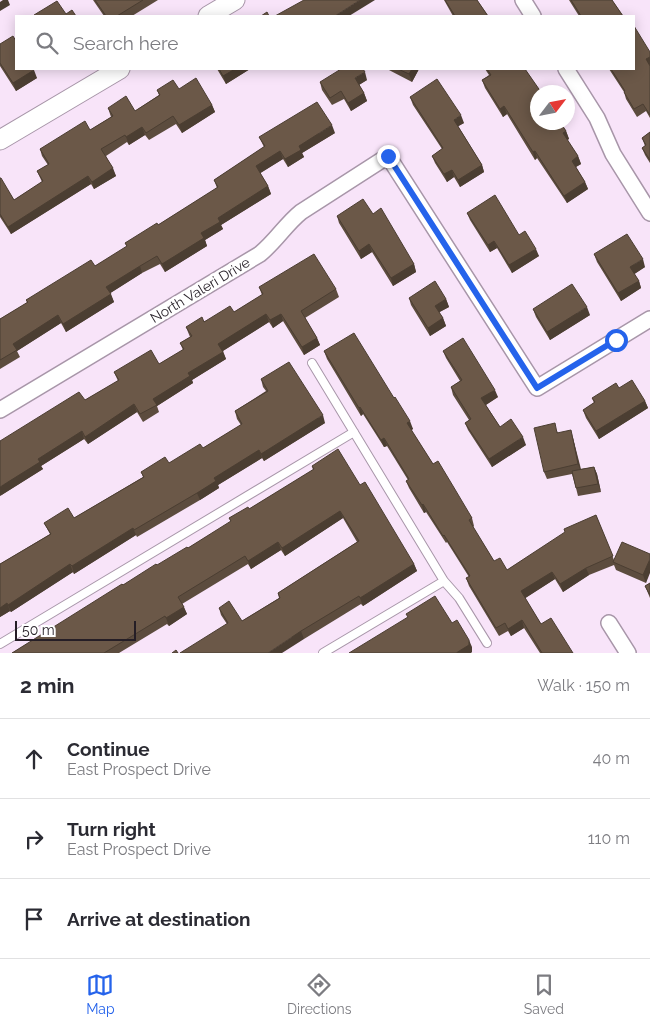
<!DOCTYPE html>
<html lang="en">
<head>
<meta charset="utf-8">
<style>
	body { margin:0; font-family:Raleway,sans-serif; background:#f2f2f3; color:#2b2b33 }
	.compass { position:absolute; left:530px; top:85px; width:45px; height:45px; border-radius:50%; background:#fff; box-shadow:0 2px 12px #0003; rotate:58deg }
	.scale { position:absolute; left:15px; bottom:12px; width:121px; box-sizing:border-box; padding-left:5px; border:2px solid #251e26; border-top:0; font-size:14px; line-height:18px; white-space:nowrap; color:#251e26; -webkit-text-stroke:4px #fff; paint-order:stroke }
	.stop { position:absolute; width:15px; height:15px; margin:-11px; border:4px solid #2563eb; border-radius:50%; background:#fff }
	.stop.end { background:#2563eb; border-color:#fff; box-shadow:0 1px 5px #0008 }
	.list { margin:0; padding:0; list-style:none }
	h2 { display:flex; justify-content:space-between; align-items:center; height:65px; margin:0; padding:0 20px; font-size:21px }
	h2 small { font-size:16px; font-weight:400; color:#7c7c81 }
	.list li { display:grid; grid-template-columns:32px 1fr auto; gap:15px; align-items:center; box-sizing:border-box; height:80px; padding:0 20px; border-top:1px solid #e1e1e2 }
	.list b { display:block; font-size:19px; white-space:nowrap }
	.list p { margin:0; font-size:16px; white-space:nowrap; color:#7c7c81 }
	.list em { font-size:16px; font-style:normal; color:#7c7c81 }
	.icon { flex:none; width:28px; height:28px; fill:none; stroke:currentColor; stroke-width:2; stroke-linecap:round; stroke-linejoin:round }
	.map { position:relative; flex:none; width:650px; height:653px; overflow:hidden }
	.search { position:absolute; background:#fff; box-shadow:0 2px 12px #0003; left:15px; right:15px; top:15px; height:55px; display:flex; align-items:center; gap:12px; box-sizing:border-box; padding:0 18px; border-radius:0px; color:#7c7c81; font-size:19px }
	.sheet { height:305px; background:#fff }
	nav { display:flex; justify-content:space-around; align-items:center; box-sizing:border-box; height:70px; border-top:1px solid #e1e1e2; background:#fff; font-size:14px; color:#7c7c81 }
	nav a { display:grid; justify-items:center; gap:2px }
	nav .on { color:#2563eb }
	.map>svg:first-child { display:block }
	.lines { fill:none; stroke-linecap:round; stroke-linejoin:round }
	.service-casing { stroke:#a896a9; stroke-width:10 }
	.minor-casing { stroke:#a896a9; stroke-width:18 }
	.tertiary-casing { stroke:#a896a9; stroke-width:21 }
	.service { stroke:#fff; stroke-width:8 }
	.minor { stroke:#fff; stroke-width:15 }
	.tertiary { stroke:#fff; stroke-width:19 }
	.wall { fill:#5c4c3e }
	.shaded-wall { fill:#4b3e32 }
	.building { fill:#6b5848; stroke:#4b3e32 }
	.route { stroke:#2563eb; stroke-width:6 }
	.labels { text-anchor:middle; dominant-baseline:central; stroke-width:5; stroke-linejoin:round; paint-order:stroke }
	.street-label { font-size:14px; fill:#251e26; stroke:#fff }
</style>
</head>
<body>
<div class="map">
<svg width="650" height="653" viewBox="0 0 650 653">
	<rect width="100%" height="100%" fill="#f8e4f9"/>
	<g class="lines">
		<g class="service-casing">
			<path id="service" d="M312,363L444,581L459,598L487,643
				M0,644L354,432
				M323,653L444,581"/>
		</g>
		<g class="minor-casing">
			<path id="minor" d="M523,0L533,16
				M566,69L597,118L613,154L650,213
				M0,410L260,254C277,240 285,225 301,212L388,156L537,388L650,319
				M609,623L628,653"/>
		</g>
		<g class="tertiary-casing">
			<path id="tertiary" d="M208,16L235,0
				M0,140L120,69"/>
		</g>
		<use href="#service" class="service"/>
		<use href="#minor" class="minor"/>
		<use href="#tertiary" class="tertiary"/>
	</g>
	<path class="wall" d="M93,0H158L132,16H104Z
		M444,0H477L488,16H453Z
		M569,0H612L623,16H579Z
		M0,44L37,78L16,91L0,66Z
		M650,52V118L646,111L637,117L626,99L624,92L609,69H634Z
		M217,69H250L226,84Z
		M387,69H419L412,82Z
		M485,69H525L566,131L569,139L567,140L578,156L581,164L576,167L585,182L588,189L567,203L537,158L535,160L507,114L503,117L485,88L482,80L489,75Z
		M367,80L359,85L364,93L367,101L351,111L344,99L332,105L322,90L320,82Z
		M179,89L212,105L215,112L182,133L176,124L149,140L145,135L129,145L127,142L106,156L116,176L94,189L91,184L11,234L0,217V178L14,200L42,182L37,171L48,165L42,156L40,149L90,130L111,117L108,108L135,111L159,95L157,90Z
		M410,97L464,123L458,126L482,165L484,172L460,187L454,177L447,182L435,163L432,156L442,149L413,105Z
		M650,132V163L645,155L642,148L645,146L642,138Z
		M335,133L302,153L304,157L288,167L283,159L260,173L268,186L271,194L221,225L223,229L205,240L207,246L165,272L160,264L142,273L110,293L114,302L66,332L61,323L17,351L20,357L0,369V319L27,303L26,300L95,266L127,247L125,243L158,225L217,188L214,180L264,147L259,137Z
		M467,213L519,235L539,256L512,273L497,248L490,252L470,220Z
		M373,214L414,264L416,272L393,286L372,252L361,259L339,223L337,216Z
		M594,254L645,267L634,274L639,281L641,288L621,301L597,262Z
		M259,287L336,289L339,297L305,318L317,338L320,345L304,355L283,321L273,328L269,322L223,351L226,359L192,380L193,383L157,406L159,412L143,422L137,412L88,444L84,439L41,466L43,469L0,496L85,400L118,381L114,372L159,364L183,350L180,343L190,337L186,327L234,312L262,295Z
		M409,298L446,299L449,307L439,312L443,318L446,326L430,336L411,305Z
		M533,309L590,315L550,340L536,317Z
		M324,351L394,398L413,429L411,430L433,464L472,518L474,526L473,527L494,561L507,570L596,515L614,560L650,554L646,583L616,570L614,565L589,575L563,592L555,579L525,598L541,624L573,653H540L524,628L511,636L508,631L499,636L469,586L466,578L469,577L447,542L446,543L426,512L424,513L409,488L406,481L408,480L387,446L384,447L363,414L361,416L327,359Z
		M443,351L498,397L486,405L500,427L526,445L492,467L468,430L465,423L469,420L453,395L451,387L460,381L446,358Z
		M261,379L325,423L264,461L262,458L218,485L219,488L200,500L137,537L136,535L74,574L73,572L11,612L10,611L0,617V564L50,534L44,523L74,518L143,477L141,472L169,463L203,448L241,425L237,419L235,411L266,391L263,387Z
		M592,398L645,401L648,408L599,439L586,418L583,410L594,403Z
		M557,431L558,433L573,438L581,469L594,467L597,474L601,492L578,496L576,488L572,474L547,479L544,472Z
		M312,466L360,485L414,564L417,571L363,606L361,604L304,639L227,624L221,615L219,608L242,621L279,598L278,593L357,542L343,518L285,556L281,550L251,569L248,564L182,604L187,614L169,626L167,624L119,653H12L123,585L188,548L231,522L229,518L249,509L313,470Z
		M650,583V598L645,586Z"/>
	<path class="shaded-wall" d="M3,0H8L10,5L0,11V2Z
		M360,0H375L349,16H335Z
		M650,57V66L646,59Z
		M235,69H250L226,84L223,76Z
		M412,69H419L412,82L409,74Z
		M34,70L37,78L16,91L13,83Z
		M365,72L367,80L357,86L355,78Z
		M364,93L367,101L351,111L348,103Z
		M212,105L215,112L182,133L179,125Z
		M504,106L507,114L503,117L500,109Z
		M461,115L464,123L457,127L454,120Z
		M332,125L335,133L302,153L304,157L288,167L285,159L299,146Z
		M142,127L145,135L129,145L126,137Z
		M566,131L569,139L565,141L563,133Z
		M280,151L283,159L259,174L256,166Z
		M535,151L537,158L535,160L533,152Z
		M578,156L581,164L574,168L572,161Z
		M482,165L484,172L460,187L458,180Z
		M113,168L116,176L94,189L92,182Z
		M452,170L454,177L447,182L444,174Z
		M88,176L91,184L11,234L8,227Z
		M585,182L588,189L567,203L564,196Z
		M268,186L271,194L221,225L223,229L205,240L207,246L165,272L162,264L201,233L218,218Z
		M494,241L497,248L490,252L488,245Z
		M369,244L372,252L361,259L359,251Z
		M536,249L539,256L512,273L509,265Z
		M643,259L645,267L633,275L630,267Z
		M414,264L416,272L393,286L391,278Z
		M140,266L142,273L109,294L106,287Z
		M639,281L641,288L621,301L618,293Z
		M111,294L114,302L66,332L63,324Z
		M446,299L449,307L438,313L435,306Z
		M587,307L590,315L550,340L547,332Z
		M266,314L269,322L221,352L218,344Z
		M281,314L283,321L273,328L270,320Z
		M58,315L61,323L17,351L13,344Z
		M443,318L446,326L430,336L428,328Z
		M317,338L320,345L304,355L302,347Z
		M223,352L226,359L192,380L193,383L157,406L153,399L188,373Z
		M495,390L498,397L484,406L481,398Z
		M645,401L648,408L599,439L596,431Z
		M134,404L137,412L88,444L85,437Z
		M360,407L363,414L361,416L359,408Z
		M323,415L325,423L264,461L261,454Z
		M410,421L413,429L410,431L407,423Z
		M571,430L573,438L581,472L578,464Z
		M82,431L84,439L41,466L43,469L0,496V487L38,459Z
		M523,437L526,445L492,467L489,459Z
		M384,438L387,446L384,447L381,440Z
		M259,450L262,458L218,485L219,488L200,500L197,493L214,478Z
		M594,467L597,474L601,492L598,484Z
		M423,504L426,512L424,513L422,505Z
		M340,511L343,518L285,556L282,548Z
		M133,528L136,535L74,574L72,566Z
		M278,542L281,550L251,569L248,561Z
		M650,559V573L646,583L643,575Z
		M70,564L73,572L11,612L8,605Z
		M414,564L417,571L363,606L360,598Z
		M586,568L589,575L563,592L560,584Z
		M552,572L555,579L524,599L521,591Z
		M7,603L10,611L0,617V608Z
		M184,607L187,614L169,626L166,618Z
		M522,620L524,628L511,636L508,629Z
		M301,631L304,639L282,653H268Z
		M469,640L472,647V652L471,653H456Z"/>
	<path class="building" d="M95,0H143L117,16H106Z
		M304,0H360L335,16H275Z
		M445,0H477L488,16H455Z
		M571,0H612L623,16H581Z
		M57,1L66,14L72,10L76,16H35L34,15Z
		M267,12L269,16H261Z
		M634,26L650,52V57L646,59L650,66V115L643,104L634,109L624,92L625,91L611,69H634Z
		M13,36L16,41V69H33L34,70L13,83L0,63V44Z
		M219,69H235L223,76Z
		M341,69H363L365,72L355,78L364,93L348,103L341,91L330,98L320,82Z
		M398,69H412L409,74Z
		M487,69H525L541,92H538V122H560L566,131L563,133L578,156L572,161L585,182L564,196L535,151L533,152L504,106L500,109L482,80L491,75Z
		M196,78L212,105L179,125L173,116L146,133L142,127L126,137L125,135L101,149L113,168L92,182L88,176L8,227L0,214V178H1L14,200L43,181L37,171L49,164L40,149L85,121L90,130L113,116L108,108L126,96L135,111L160,95L157,90L173,80L179,89Z
		M437,79L461,115L454,120L482,165L458,180L452,170L444,174L432,156L443,148L410,97Z
		M317,102L332,125L299,146L301,150L285,159L280,151L256,166L268,186L218,218L220,222L201,233L204,238L162,264L157,256L140,266L106,287L111,294L63,324L58,315L13,344L17,350L0,360V319L28,302L26,300L91,260L95,266L127,246L125,243L157,223L158,225L218,187L214,180L265,146L259,137Z
		M650,132V160L642,148L646,145L642,138Z
		M495,195L519,235L525,231L536,249L509,265L494,241L488,245L467,213Z
		M363,199L373,214L381,208L414,264L391,278L369,244L359,251L337,216Z
		M627,234L643,259L630,267L639,281L618,293L594,254Z
		M314,254L336,289L301,311L317,338L302,347L281,314L270,320L266,314L218,344L223,352L188,373L190,376L153,399L157,405L140,414L134,404L85,437L82,431L38,459L40,462L0,487V441L79,392L85,400L119,380L114,372L151,350L159,364L184,349L180,343L192,336L186,327L202,317L204,322L230,306L234,312L263,294L259,287Z
		M435,281L446,299L435,306L443,318L428,328L409,298Z
		M572,284L587,307L547,332L533,309Z
		M354,333L394,398L395,397L410,421L407,423L433,464L438,461L453,486L472,518L469,520L494,561L500,558L507,570L565,532L564,529L596,515L613,556L586,568L560,584L552,572L521,591L541,624L551,618L573,653H542L522,620L508,629L505,623L496,628L466,578L470,576L444,535L443,536L423,504L422,505L406,481L409,479L384,438L381,440L360,407L359,408L324,351Z
		M463,338L495,390L481,398L500,427L511,419L523,437L489,459L465,423L471,419L451,387L462,380L443,351Z
		M289,362L323,415L261,454L259,450L214,478L216,481L197,493L134,530L133,528L72,566L70,564L8,605L7,603L0,608V564L51,534L44,523L68,508L74,518L144,477L141,472L165,457L169,463L200,444L203,448L242,424L235,411L268,391L261,379Z
		M632,380L645,401L596,431L583,410L595,402L592,398L616,383L619,388Z
		M555,423L557,433L571,430L578,464L544,472L534,428Z
		M338,449L360,485L365,482L414,564L360,598L359,596L301,631L268,653H180L228,623L219,608L229,601L242,621L280,598L278,593L359,541L340,511L282,548L278,542L248,561L245,556L178,597L184,607L166,618L165,616L104,653H12L122,584L123,585L156,564L157,565L187,547L188,548L231,521L229,518L248,507L249,509L314,469L312,466Z
		M594,467L598,484L576,488L572,471Z
		M622,542L650,554V559L643,575L613,562Z
		M650,583V595L645,586Z
		M435,596L452,623L457,620L469,640V645L456,653H349L408,617L406,614Z
		M176,650L178,653H172Z"/>
	<g class="lines">
		<path class="route" d="M388,156L537,388L616,340"/>
	</g>
	<g class="labels">
		<g class="street-label">
			<text transform="translate(200 290) rotate(-31)">North Valeri Drive</text>
		</g>
	</g>
</svg>
<svg class="compass" viewBox="-18 -18 36 36"><path d="M0-13l5 13h-10z" fill="#e53935"/><path d="M0 13l5-13h-10z" fill="#7c7c81"/></svg>
<div class="scale">50 m</div>
<div class="stop" style="left:616px;top:340px"></div>
<div class="stop end" style="left:388px;top:156px"></div>
<div class="search"><svg class="icon" aria-label="search" viewBox="0 0 24 24"><circle cx="10" cy="10" r="6"/><path d="M15 15l6 6"/></svg>Search here</div>
</div>
<section class="sheet">
<h2>2 min<small>Walk · 150 m</small></h2>
<ul class="list">
<li><svg class="icon" aria-label="ahead" viewBox="0 0 24 24"><path d="M12 20V5M6 11l6-6 6 6"/></svg><div><b>Continue</b><p>East Prospect Drive</p></div><em>40 m</em></li>
<li><svg class="icon" aria-label="right" viewBox="0 0 24 24"><path d="M7 20v-9h11M14 6l5 5-5 5"/></svg><div><b>Turn right</b><p>East Prospect Drive</p></div><em>110 m</em></li>
<li><svg class="icon" aria-label="arrive" viewBox="0 0 24 24"><path d="M6 21V4h12l-3 4 3 4H6"/></svg><div><b>Arrive at destination</b></div></li>
</ul>
</section>
<nav>
<a class="on"><svg class="icon" aria-label="map" viewBox="0 0 24 24"><path d="M3 6l6-2 6 2 6-2v14l-6 2-6-2-6 2zM9 4v14M15 6v14"/></svg>Map</a>
<a><svg class="icon" aria-label="directions" viewBox="0 0 24 24"><path d="M12 3l9 9-9 9-9-9zM9 14v-3h6M13 9l2 2-2 2"/></svg>Directions</a>
<a><svg class="icon" aria-label="saved" viewBox="0 0 24 24"><path d="M7 4h10v16l-5-4-5 4z"/></svg>Saved</a>
</nav>
</body>
</html>
